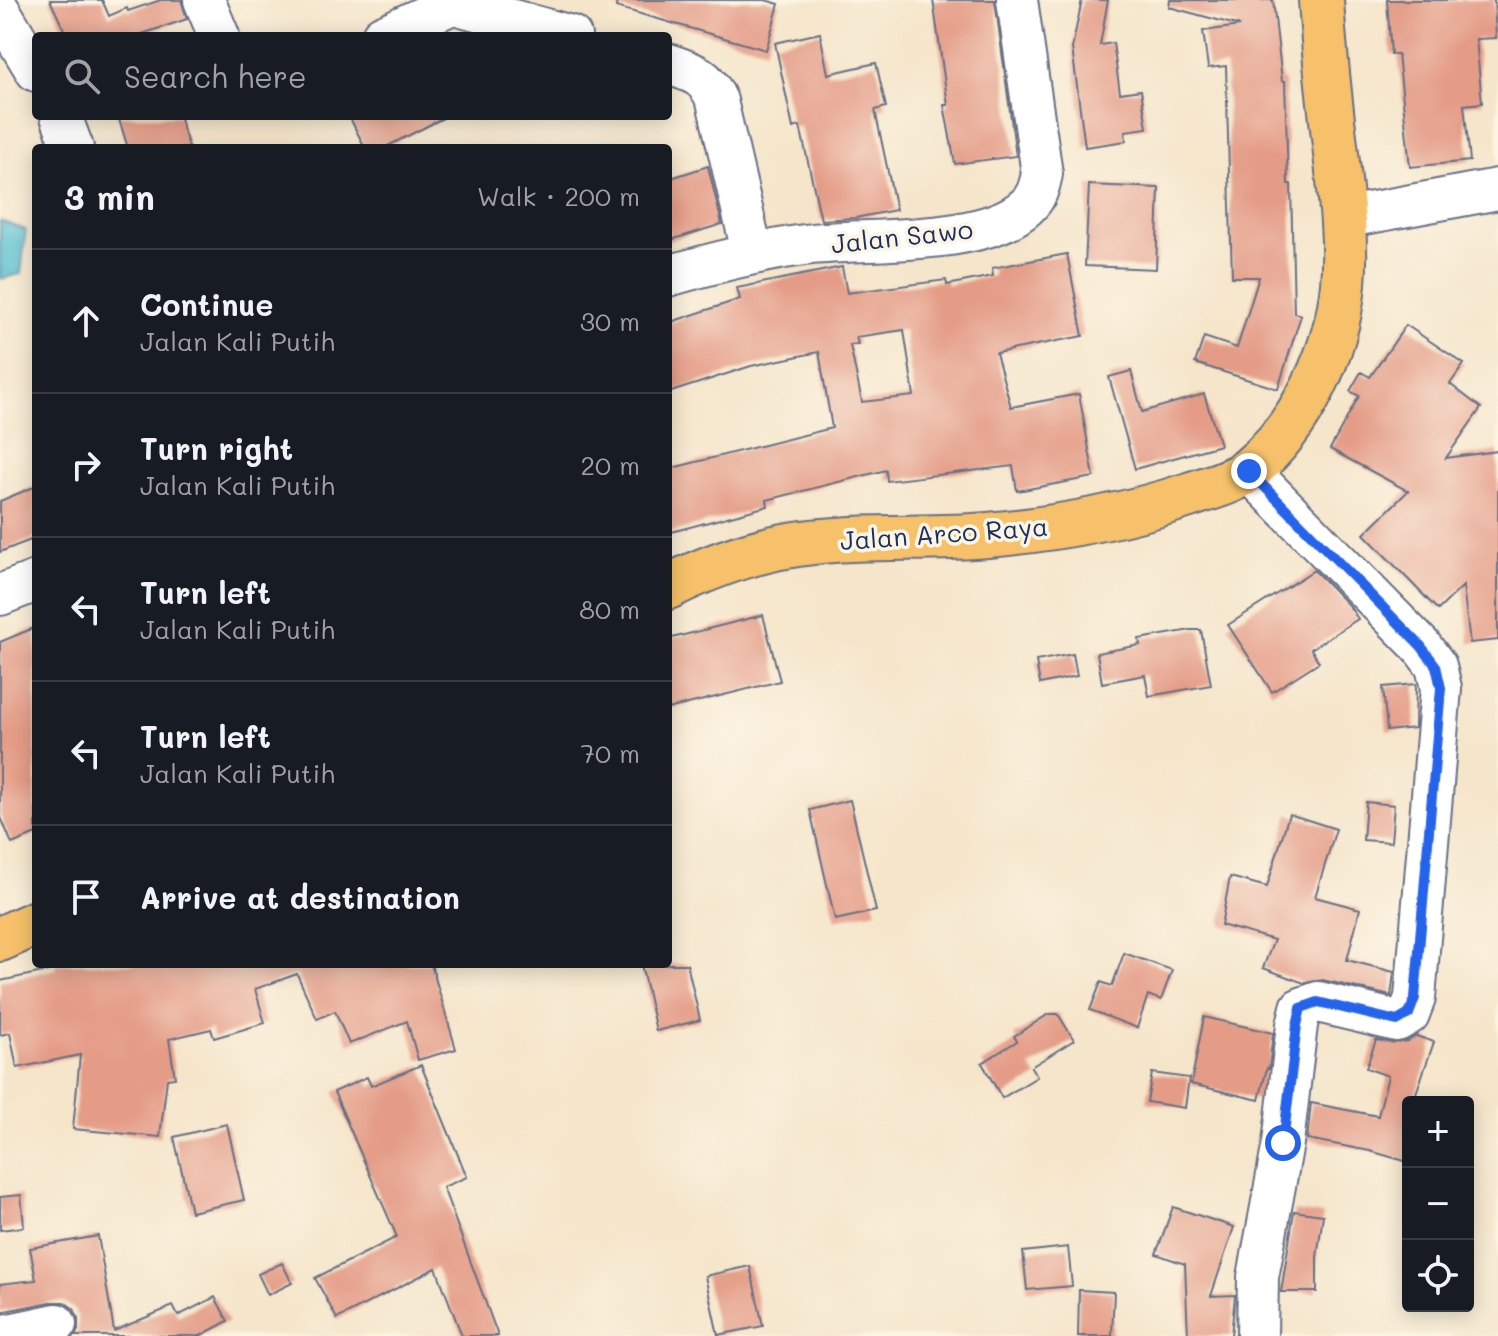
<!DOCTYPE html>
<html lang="en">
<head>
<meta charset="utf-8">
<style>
	body { margin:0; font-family:Mali,sans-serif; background:#242831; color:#f1f3f6 }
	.controls { position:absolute; right:24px; bottom:24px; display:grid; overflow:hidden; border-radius:8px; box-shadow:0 4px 20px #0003 }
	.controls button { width:72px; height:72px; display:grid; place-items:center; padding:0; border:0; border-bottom:2px solid #363941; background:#171b24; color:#f1f3f6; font:40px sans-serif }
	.stop { position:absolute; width:24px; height:24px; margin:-18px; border:6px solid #2563eb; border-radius:50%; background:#fff }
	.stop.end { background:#2563eb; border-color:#fff; box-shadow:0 2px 8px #0008 }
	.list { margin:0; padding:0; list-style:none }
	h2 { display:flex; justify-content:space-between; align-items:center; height:104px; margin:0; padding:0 32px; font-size:34px }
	h2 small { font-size:26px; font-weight:400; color:#9ea1a6 }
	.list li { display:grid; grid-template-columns:52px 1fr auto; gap:24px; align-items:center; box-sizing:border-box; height:144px; padding:0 32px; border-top:2px solid #363941 }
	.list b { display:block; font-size:30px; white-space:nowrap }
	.list p { margin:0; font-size:26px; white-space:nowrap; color:#9ea1a6 }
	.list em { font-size:26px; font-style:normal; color:#9ea1a6 }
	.icon { flex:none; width:44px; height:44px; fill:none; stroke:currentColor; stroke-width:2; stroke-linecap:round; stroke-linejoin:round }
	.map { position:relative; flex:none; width:1498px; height:1336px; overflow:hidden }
	.search { position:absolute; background:#171b24; box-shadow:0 4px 20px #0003; left:32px; top:32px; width:640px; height:88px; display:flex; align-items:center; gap:20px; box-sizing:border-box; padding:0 28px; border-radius:8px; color:#9ea1a6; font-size:30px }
	.panel { position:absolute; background:#171b24; box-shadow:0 4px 20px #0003; left:32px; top:144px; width:640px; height:824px; border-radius:8px }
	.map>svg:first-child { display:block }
	.water { fill:#55bfd1; stroke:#387798; stroke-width:2 }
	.building { fill:#e49c87; fill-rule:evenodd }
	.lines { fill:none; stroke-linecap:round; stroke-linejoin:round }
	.minor-casing { stroke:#676f84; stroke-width:44 }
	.major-casing { stroke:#676f84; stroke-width:48 }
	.minor { stroke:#fff; stroke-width:40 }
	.major { stroke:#f6c16b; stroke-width:44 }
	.route { stroke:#2563eb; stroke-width:10 }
	.labels { text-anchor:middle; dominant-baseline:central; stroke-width:7; stroke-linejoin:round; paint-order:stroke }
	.street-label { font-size:26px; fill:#1b2f5e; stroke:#fcf5e5 }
</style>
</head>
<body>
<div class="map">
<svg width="1498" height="1336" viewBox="0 0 1498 1336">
	<rect width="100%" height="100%" fill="#fcf5e5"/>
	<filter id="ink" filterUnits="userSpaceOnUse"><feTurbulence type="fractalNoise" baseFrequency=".0125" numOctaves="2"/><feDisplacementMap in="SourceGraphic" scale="16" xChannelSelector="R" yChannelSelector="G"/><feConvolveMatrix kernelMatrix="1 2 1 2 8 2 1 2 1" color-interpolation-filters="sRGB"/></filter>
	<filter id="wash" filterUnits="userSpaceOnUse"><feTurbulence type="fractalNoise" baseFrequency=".006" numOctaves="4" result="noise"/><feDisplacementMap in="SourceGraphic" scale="32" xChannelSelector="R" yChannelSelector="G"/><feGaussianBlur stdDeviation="1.8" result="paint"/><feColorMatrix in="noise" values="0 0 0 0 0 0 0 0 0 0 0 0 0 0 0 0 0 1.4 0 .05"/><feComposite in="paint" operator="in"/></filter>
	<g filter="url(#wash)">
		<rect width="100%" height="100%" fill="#f5e5ca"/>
		<path class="water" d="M0,221L26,230L21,274L0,279Z"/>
		<g id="blocks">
			<path class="building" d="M50,0H102L109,16L127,8L128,11L161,0H181L187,19L136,36H67Z
				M617,0H765L779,4L766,50L616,7Z
				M933,0H995L1016,156L955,164L944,105H948Z
				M1082,0H1108L1100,45L1113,43L1120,93L1141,90L1147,128L1125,131L1126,141L1085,147L1072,48Z
				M1170,0H1273L1282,81H1285L1288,184H1291L1294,313L1301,315L1278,389L1195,363L1204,337L1237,348L1259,277H1232L1226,66L1208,68L1203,31L1240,26L1169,7Z
				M1387,0H1494L1496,38L1476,39L1482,103L1464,105L1470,161L1410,167L1398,54H1391Z
				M820,33L828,74L876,63L886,107L875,110L896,210L855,218L821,220L800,126L793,128L775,43Z
				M118,116H179L189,148H128Z
				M349,116H447L384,148H365Z
				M708,166L722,224L668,241V179Z
				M1089,185L1159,188L1156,269L1085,266Z
				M1067,254L1083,336L996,353L1011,407L1079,394L1094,477L1017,491L1013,466L887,481L886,470L767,500L768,506L668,533V469L832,428L819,352L751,366L668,393V323L740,299L737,288L842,267L847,293L946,280L947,285L993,276L992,268ZM904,330L914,396L862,402L850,345L858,344L856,337Z
				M1406,325L1464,364L1450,384L1481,408L1446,458L1498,451V640L1470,643L1463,586L1438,610L1364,534L1408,491L1330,449L1359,396L1350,391L1361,372L1370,377Z
				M1131,371L1142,412L1204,394L1220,445L1135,469L1109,377Z
				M36,486V538L0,552V501Z
				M1314,570L1350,607L1358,619L1311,649L1319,662L1272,692L1228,625Z
				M763,615L780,681L668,709V639Z
				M36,627V834L12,844L0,815V642Z
				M1191,630H1201L1211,685L1149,696L1145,675L1102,683L1097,653L1140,645L1139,639Z
				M1073,654L1077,676L1040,684L1036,661Z
				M1416,684L1415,728L1387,731L1383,687Z
				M850,800L876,911L835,920L810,810Z
				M1366,802L1394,805L1391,842L1363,840Z
				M1289,814L1336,829L1315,897L1360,909L1347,960L1394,972L1391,996L1323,980L1304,983L1263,968L1274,940L1221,925L1230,877L1267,887Z
				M1124,953L1172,970L1161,1000L1148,995L1137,1028L1090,1010L1101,982L1112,986Z
				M56,964H431L456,1049L418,1060L407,1021L349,1044L335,1011L317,1019L297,974L255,989L265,1023L214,1038L211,1029L169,1039L175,1078L167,1079L160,1137L73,1129L80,1055L17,1068L10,1033L0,1035V981L57,969Z
				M641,964H687L700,1020L656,1031Z
				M1049,1014H1058L1074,1040L1031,1067L1037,1077L1002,1098L982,1063L1017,1041L1014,1036Z
				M1204,1017L1273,1033L1269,1069L1267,1068L1259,1100L1191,1084Z
				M1416,1036L1434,1042L1413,1102H1408V1162L1370,1151L1307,1139L1311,1103L1378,1116L1388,1076L1366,1068L1376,1040L1393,1043L1408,1041Z
				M421,1065L467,1177L443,1187L498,1336H462L436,1268L337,1319L315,1278L397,1237L334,1092L367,1077L371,1086Z
				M1152,1073L1189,1078L1185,1108L1147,1102Z
				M227,1124L244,1200L191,1212L174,1137Z
				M21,1195L24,1227L0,1230V1197Z
				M1173,1207L1234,1227L1211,1296L1235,1295L1231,1336H1188L1185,1264L1156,1254Z
				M1294,1211L1323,1215L1317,1257V1292H1281Z
				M98,1236L114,1331L173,1306L178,1316L215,1297L228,1321L200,1336H75L78,1330V1318L74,1309L64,1302H51L0,1312V1284L36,1280L30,1248Z
				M1068,1247L1072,1286L1027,1290L1023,1252Z
				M282,1263L292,1283L268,1295L258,1274Z
				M750,1266L763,1326L718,1335L705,1276Z
				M1079,1290L1114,1292L1112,1336H1078Z"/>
		</g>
	</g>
	<g filter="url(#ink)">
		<use href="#blocks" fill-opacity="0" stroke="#676f84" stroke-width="2"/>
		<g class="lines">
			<g class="minor-casing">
				<path id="minor" d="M204,0L219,36
					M440,0L571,36
					M0,11L36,71
					M382,36L454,3
					M668,64C694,73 706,75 717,101L752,252
					M61,116L73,148
					M1342,218L1498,189
					M668,276C716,262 762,250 812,244C869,238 985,246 1027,206C1037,197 1039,187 1042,174L1017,0
					M1249,471L1421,646L1436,666L1441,688L1415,998L1409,1014L1397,1021L1318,1002L1301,1008L1297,1025L1283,1143L1258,1277L1257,1336
					M0,595L36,581
					M0,1336L56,1324"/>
			</g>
			<g class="major-casing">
				<path id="major" d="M668,587C712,565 763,547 812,542C870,535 929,540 988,535C1055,529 1125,516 1189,495C1209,488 1234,482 1250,469C1303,425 1337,351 1343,284C1347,238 1340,190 1335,145C1329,96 1324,49 1321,0
					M0,939L36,923"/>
			</g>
			<use href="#minor" class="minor"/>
			<use href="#major" class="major"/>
		</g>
	</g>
	<g class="lines" filter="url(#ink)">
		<path class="route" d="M1249,471L1421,646L1436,666L1441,688L1415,998L1409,1014L1397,1021L1318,1002L1301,1008L1297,1025L1283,1143"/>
	</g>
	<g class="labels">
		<g class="street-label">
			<text transform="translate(902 236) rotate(-6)">Jalan Sawo</text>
			<text transform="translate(944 533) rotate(-4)">Jalan Arco Raya</text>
		</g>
	</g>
</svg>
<div class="controls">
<button>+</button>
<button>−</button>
<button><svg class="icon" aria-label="locate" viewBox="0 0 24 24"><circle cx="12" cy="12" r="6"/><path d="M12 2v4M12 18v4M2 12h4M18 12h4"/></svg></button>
</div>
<div class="stop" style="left:1283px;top:1143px"></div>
<div class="stop end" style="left:1249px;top:471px"></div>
<div class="search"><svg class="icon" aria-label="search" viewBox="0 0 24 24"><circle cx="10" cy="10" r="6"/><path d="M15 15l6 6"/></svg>Search here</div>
<section class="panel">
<h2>3 min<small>Walk · 200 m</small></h2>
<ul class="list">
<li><svg class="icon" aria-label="ahead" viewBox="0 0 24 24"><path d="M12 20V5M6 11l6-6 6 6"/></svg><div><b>Continue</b><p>Jalan Kali Putih</p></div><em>30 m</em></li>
<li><svg class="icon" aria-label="right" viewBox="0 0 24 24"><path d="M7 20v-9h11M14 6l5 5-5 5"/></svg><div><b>Turn right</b><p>Jalan Kali Putih</p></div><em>20 m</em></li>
<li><svg class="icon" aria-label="left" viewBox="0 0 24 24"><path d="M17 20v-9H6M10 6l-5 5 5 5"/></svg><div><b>Turn left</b><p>Jalan Kali Putih</p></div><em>80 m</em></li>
<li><svg class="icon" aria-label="left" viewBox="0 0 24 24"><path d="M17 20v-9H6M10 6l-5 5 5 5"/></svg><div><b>Turn left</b><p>Jalan Kali Putih</p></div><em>70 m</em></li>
<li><svg class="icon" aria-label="arrive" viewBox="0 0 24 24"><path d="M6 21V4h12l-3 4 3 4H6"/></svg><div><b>Arrive at destination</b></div></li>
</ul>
</section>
</div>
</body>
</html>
